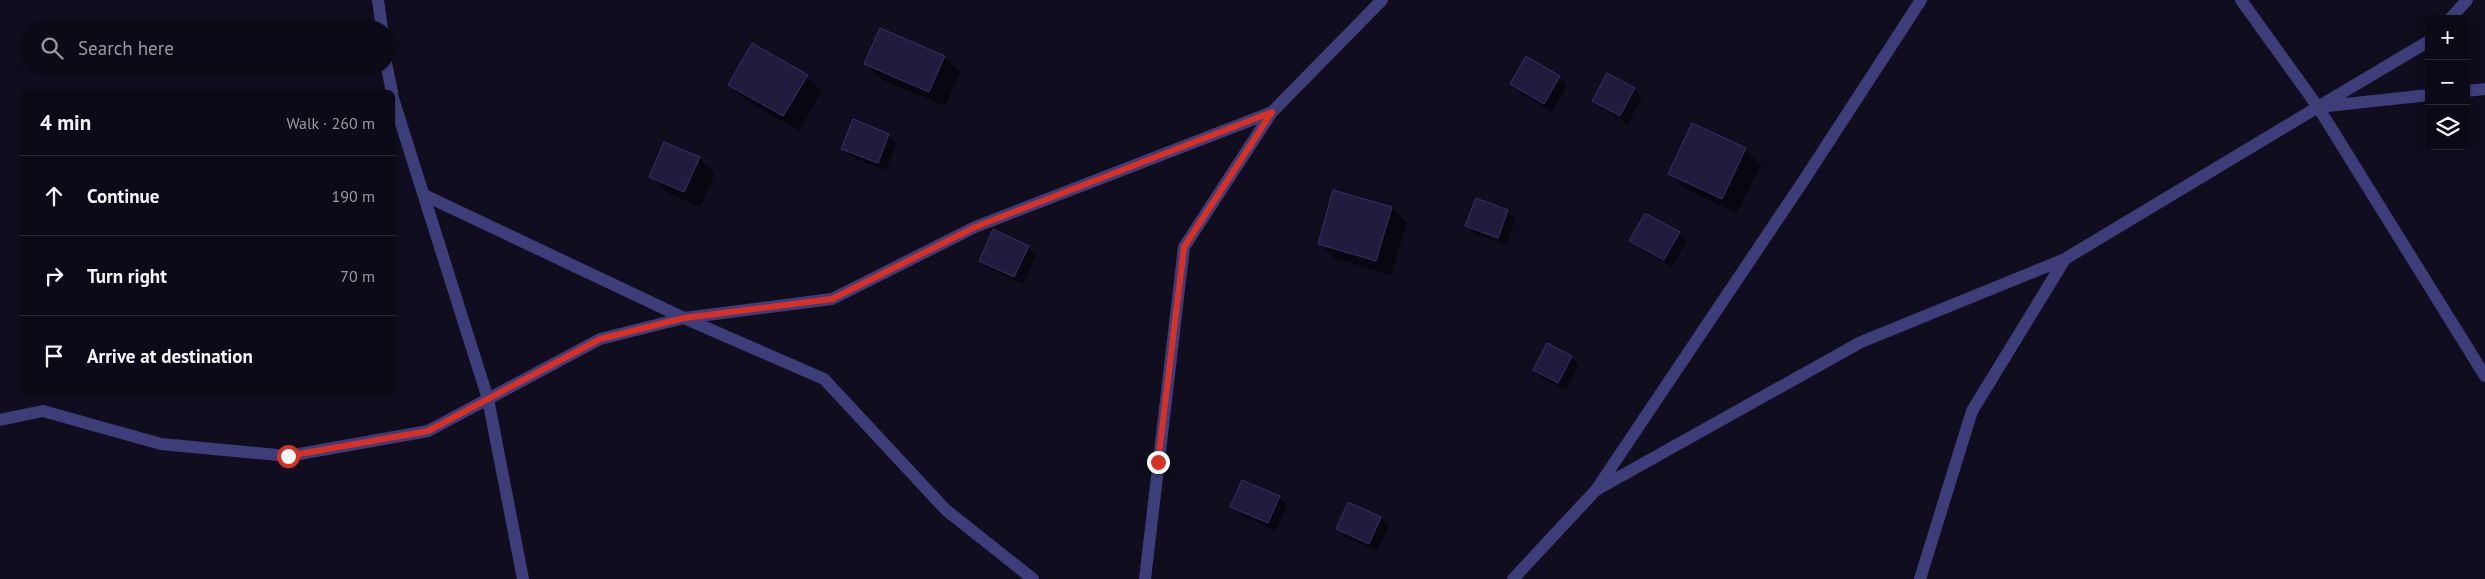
<!DOCTYPE html>
<html lang="en">
<head>
<meta charset="utf-8">
<style>
	body { margin:0; font-family:"PT Sans",sans-serif; background:#15131f; color:#f1f3f6 }
	.controls { position:absolute; right:15px; top:15px; display:grid; overflow:hidden; border-radius:8px; box-shadow:0 1px 4px #0004 }
	.controls button { width:45px; height:45px; display:grid; place-items:center; padding:0; border:0; border-bottom:1px solid #2c2b35; background:#0c0a16; color:#f1f3f6; font:25px sans-serif }
	.stop { position:absolute; width:15px; height:15px; margin:-11px; border:4px solid #d93025; border-radius:50%; background:#fff }
	.stop.end { background:#d93025; border-color:#fff; box-shadow:0 1px 5px #0008 }
	.list { margin:0; padding:0; list-style:none }
	h2 { display:flex; justify-content:space-between; align-items:center; height:65px; margin:0; padding:0 20px; font-size:21px }
	h2 small { font-size:16px; font-weight:400; color:#9a9aa1 }
	.list li { display:grid; grid-template-columns:32px 1fr auto; gap:15px; align-items:center; box-sizing:border-box; height:80px; padding:0 20px; border-top:1px solid #2c2b35 }
	.list b { display:block; font-size:19px; white-space:nowrap }
	.list em { font-size:16px; font-style:normal; color:#9a9aa1 }
	.icon { flex:none; width:28px; height:28px; fill:none; stroke:currentColor; stroke-width:2; stroke-linecap:round; stroke-linejoin:round }
	.map { position:relative; flex:none; width:2485px; height:579px; overflow:hidden }
	.search { position:absolute; background:#0c0a16; box-shadow:0 1px 4px #0004; left:20px; top:20px; width:375px; height:55px; display:flex; align-items:center; gap:12px; box-sizing:border-box; padding:0 18px; border-radius:28px; color:#9a9aa1; font-size:19px }
	.panel { position:absolute; background:#0c0a16; box-shadow:0 1px 4px #0004; left:20px; top:90px; width:375px; height:305px; border-radius:8px }
	.map>svg:first-child { display:block }
	.shadow { fill:#0007 }
	.building { fill:#211c3e; stroke:#383068 }
	.lines { fill:none; stroke-linecap:round; stroke-linejoin:round }
	.street { stroke:#3d3e79; stroke-width:12 }
	.route { stroke:#d93025; stroke-width:6 }
</style>
</head>
<body>
<div class="map">
<svg width="2485" height="579" viewBox="0 0 2485 579">
	<rect width="100%" height="100%" fill="#100e1e"/>
	<path class="shadow" d="M880,29L945,57L960,72L945,106L880,79L865,63Z
		M807,76L822,91L799,131L745,100L730,85Z
		M1559,77L1567,85L1552,112L1519,92L1511,84Z
		M1634,89L1642,97L1628,124L1602,109L1594,101Z
		M854,121L889,135L897,143L886,170L851,157L843,149Z
		M1745,149L1761,165L1737,213L1685,189L1670,173Z
		M699,158L715,174L700,207L666,192L651,177Z
		M1392,208L1407,223L1391,275L1335,259L1319,243Z
		M1507,211L1515,219L1506,245L1475,234L1467,226Z
		M1679,233L1687,241L1672,267L1638,248L1630,241Z
		M1028,247L1036,255L1023,284L988,268L980,260Z
		M1571,357L1579,365L1566,390L1542,378L1534,370Z
		M1279,497L1287,505L1276,531L1240,515L1232,507Z
		M1349,504L1381,518L1389,526L1377,551L1345,537L1337,529Z"/>
	<path class="building" d="M880,28L945,56L929,92L864,64Z
		M752,43L808,75L783,116L728,85Z
		M1526,56L1560,76L1544,104L1510,84Z
		M1607,73L1635,88L1620,116L1592,101Z
		M853,119L889,134L878,163L841,149Z
		M1692,123L1746,148L1722,199L1668,174Z
		M664,142L700,157L684,192L649,177Z
		M1333,190L1392,207L1376,261L1318,244Z
		M1476,198L1508,210L1498,238L1465,226Z
		M1645,213L1680,232L1664,260L1629,241Z
		M993,229L1029,246L1014,277L979,261Z
		M1547,343L1572,356L1558,383L1533,370Z
		M1242,480L1280,496L1268,523L1230,507Z
		M1348,502L1381,517L1369,544L1336,529Z"/>
	<g class="lines">
		<path class="street" d="M378,0L382,29
			M2241,0L2318,107L2485,376
			M2450,19L2467,0
			M386,63L392,92
			M2466,91L2485,89
			M392,95L488,399L523,579
			M2323,104L2429,41
			M424,195L684,318L832,299L975,227L1272,112
			M0,420L43,411L161,444L288,456L428,431L600,339L684,318L824,379L946,510L1033,579
			M1596,490L1861,342L2065,259L2318,107L2429,95
			M1145,579L1184,247L1272,112L1382,0
			M1513,579L1596,490L1804,180L1921,0
			M1920,579L1972,411L2065,259"/>
	</g>
	<g class="lines">
		<path class="route" d="M288,456L428,431L600,339L684,318L832,299L975,227L1272,112L1184,247L1158,462"/>
	</g>
</svg>
<div class="controls">
<button>+</button>
<button>−</button>
<button><svg class="icon" aria-label="layers" viewBox="0 0 24 24"><path d="M12 4l9 5-9 5-9-5zM3 14l9 5 9-5"/></svg></button>
</div>
<div class="stop" style="left:288px;top:456px"></div>
<div class="stop end" style="left:1158px;top:462px"></div>
<div class="search"><svg class="icon" aria-label="search" viewBox="0 0 24 24"><circle cx="10" cy="10" r="6"/><path d="M15 15l6 6"/></svg>Search here</div>
<section class="panel">
<h2>4 min<small>Walk · 260 m</small></h2>
<ul class="list">
<li><svg class="icon" aria-label="ahead" viewBox="0 0 24 24"><path d="M12 20V5M6 11l6-6 6 6"/></svg><div><b>Continue</b></div><em>190 m</em></li>
<li><svg class="icon" aria-label="right" viewBox="0 0 24 24"><path d="M7 20v-9h11M14 6l5 5-5 5"/></svg><div><b>Turn right</b></div><em>70 m</em></li>
<li><svg class="icon" aria-label="arrive" viewBox="0 0 24 24"><path d="M6 21V4h12l-3 4 3 4H6"/></svg><div><b>Arrive at destination</b></div></li>
</ul>
</section>
</div>
</body>
</html>
